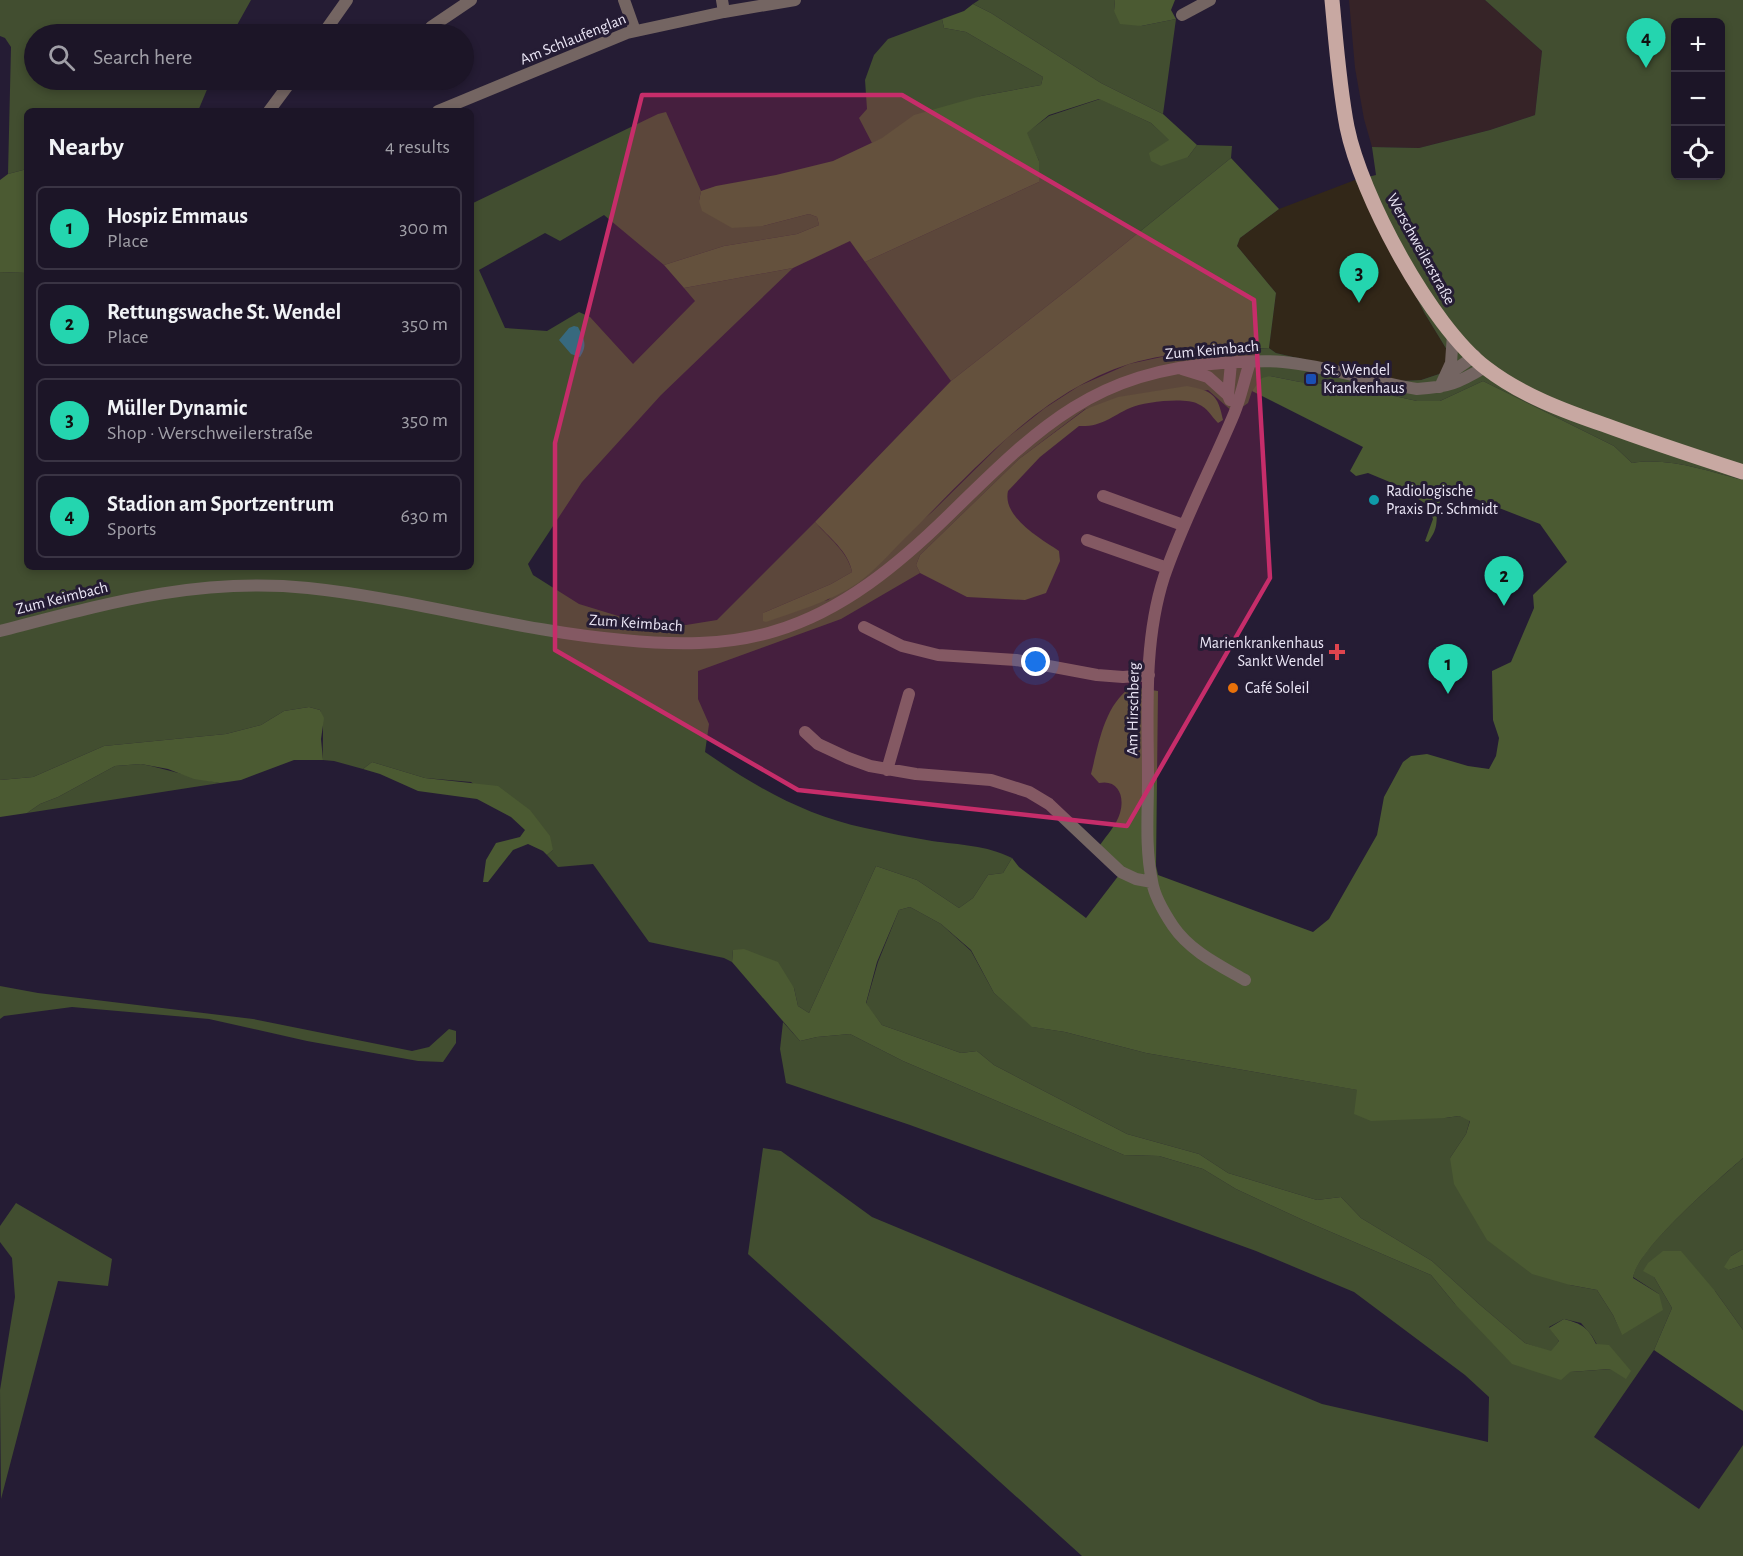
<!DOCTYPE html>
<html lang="en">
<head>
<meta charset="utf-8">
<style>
	body { margin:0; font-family:"Alegreya Sans",sans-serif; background:#251e2f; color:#f1f3f6 }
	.controls { position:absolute; right:18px; top:18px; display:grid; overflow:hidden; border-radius:9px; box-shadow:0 3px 9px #0003 }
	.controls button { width:54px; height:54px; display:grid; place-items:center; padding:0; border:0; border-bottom:2px solid #3a3444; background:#1c1527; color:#f1f3f6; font:30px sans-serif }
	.you { position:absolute; left:1036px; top:662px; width:21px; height:21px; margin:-15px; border:4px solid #fff; border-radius:50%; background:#1a73e8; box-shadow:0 0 0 9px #1a73e833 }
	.badge { display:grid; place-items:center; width:39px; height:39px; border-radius:50%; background:#24d5af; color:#111; font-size:20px; font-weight:700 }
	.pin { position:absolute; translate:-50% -50px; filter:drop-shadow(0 2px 3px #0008) }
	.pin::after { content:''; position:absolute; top:32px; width:21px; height:18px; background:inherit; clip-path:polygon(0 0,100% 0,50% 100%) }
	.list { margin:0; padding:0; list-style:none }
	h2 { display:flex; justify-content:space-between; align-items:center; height:78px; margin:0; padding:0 24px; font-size:26px }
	h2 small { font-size:20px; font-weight:400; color:#a09fa7 }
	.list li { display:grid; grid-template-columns:39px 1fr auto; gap:18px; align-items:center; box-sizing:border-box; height:84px; margin:0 12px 12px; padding:0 12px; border:2px solid #3a3444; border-radius:9px }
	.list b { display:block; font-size:22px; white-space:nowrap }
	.list p { margin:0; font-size:20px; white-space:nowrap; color:#a09fa7 }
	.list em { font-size:20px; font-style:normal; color:#a09fa7 }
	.icon { flex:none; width:33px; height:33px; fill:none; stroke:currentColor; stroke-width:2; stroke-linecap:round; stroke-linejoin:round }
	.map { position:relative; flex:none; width:1743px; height:1556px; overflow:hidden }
	.search { position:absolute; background:#1c1527; box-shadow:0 3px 9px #0003; left:24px; top:24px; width:450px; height:66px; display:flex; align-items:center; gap:15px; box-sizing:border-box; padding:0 21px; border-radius:33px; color:#a09fa7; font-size:22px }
	.panel { position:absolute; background:#1c1527; box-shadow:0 3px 9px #0003; left:24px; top:108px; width:450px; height:462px; border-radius:9px }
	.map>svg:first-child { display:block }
	.commercial { fill:#322718 }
	.education { fill:#362327 }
	.green { fill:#424e30; fill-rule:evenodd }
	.forest { fill:#4b5a32 }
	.water { fill:#37697e }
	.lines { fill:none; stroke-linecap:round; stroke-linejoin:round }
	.minor { stroke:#746562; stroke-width:12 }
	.major { stroke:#c8a8a2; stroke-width:15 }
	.marked { fill:#c62d6a; fill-opacity:0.2; stroke:#c62d6a; stroke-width:4.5; stroke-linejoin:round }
	.transit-dot { fill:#1a4fb4; stroke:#251c34; stroke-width:2 }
	.culture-dot { fill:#0f9aa8; stroke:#251c34; stroke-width:2 }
	.health-dot { fill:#e0444e; stroke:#251c34; stroke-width:2 }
	.food-dot { fill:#e8710a; stroke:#251c34; stroke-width:2 }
	.labels { text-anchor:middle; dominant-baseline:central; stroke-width:6; stroke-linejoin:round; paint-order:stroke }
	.street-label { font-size:16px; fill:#ebe6f6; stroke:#251c34 }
	.poi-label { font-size:16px; fill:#ebe6f6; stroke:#251c34; text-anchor:start }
</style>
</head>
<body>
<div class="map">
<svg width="1743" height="1556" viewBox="0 0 1743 1556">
	<rect width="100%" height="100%" fill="#251c34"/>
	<path class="commercial" d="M1355,180L1425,314L1450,355L1442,373L1421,380L1398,381L1276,353L1269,348L1276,293L1237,246L1240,238L1279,209Z"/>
	<path class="education" d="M1349,0H1485L1542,51L1535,115L1490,130L1419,148L1372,147L1364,119L1355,68Z"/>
	<path class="green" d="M0,0H251L232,34H34V80H211L198,111H27V169L8,174L11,47L5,38L0,36Z
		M979,0H1115L1114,11L1141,26L1176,19L1163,114L1101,83L991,13L973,4Z
		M1485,0H1743V480C1707,471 1669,457 1632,463L1614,446L1483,381L1440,401H1417L1344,385L1300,382L1270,376L1252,391L1248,403L1234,413L1208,390L1085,409L1019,459L920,555L916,565L920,573L841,619L698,671V699L709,724L705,752C756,787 804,815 865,828C887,833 910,837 932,841C960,845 986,845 1012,858L1003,873L988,875L973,898L959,908L917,880L876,866L809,1013L798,1006L794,988L733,950L732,962L724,958L649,942L593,864L558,867L547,855L553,850L471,782L425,778L372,762L363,769L334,761L323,760C322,746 325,721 320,710L309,707L284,711L261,725L226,734L104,746L33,777L0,780V272L27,273V567H471V204L658,114L666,112L701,191L699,201L763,226L809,214L817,217L819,225L797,234L724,246L664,265L604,215L560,241L545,233L479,270L505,328L547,331L579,312L590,317L633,364L695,301L684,288L793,268L661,395L582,482L528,564L533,575L579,604L641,623L686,625L717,620L815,522C828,537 848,552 852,572L831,584L763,613L828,600L932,512L1007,438L1045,408L1079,386L1129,364L1185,352L1269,348L1276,353L1398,381L1421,380L1442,373L1450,355L1425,314L1355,180L1376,175L1372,147L1419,148L1490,130L1535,115L1542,51ZM1676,22H1720V176H1676Z
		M942,19L944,28L966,32L1043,77L1041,85L981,96L872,143L859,118L867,109L865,80L874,55L888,39Z
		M1100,99L1151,123L1188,157L1197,145L1232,146L1231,158L1075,284L951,381L865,262L1039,182V161L1026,133L1049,116Z
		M141,764C168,769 193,778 220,783L27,813L40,804L58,797L115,766Z
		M910,907L941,924L971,951L994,993L1033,1027L1065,1032L1146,1053L1358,1090L1428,1118H1445L1459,1116L1470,1120L1466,1134L1450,1158L1570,1285L1597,1290L1613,1315L1622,1334L1659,1294L1633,1277C1638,1248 1719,1179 1743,1158V1249L1731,1256L1729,1270L1743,1265V1330L1715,1291L1654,1277L1672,1308L1654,1350L1594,1437L1699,1509L1743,1445V1556H1082L748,1254L763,1148L781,1151L872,1217L1322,1404L1488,1442L1489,1397L1465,1375L1354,1292L1256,1251L910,1125L786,1083L780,1049L783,1022L800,1041L817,1037L850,1034L903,1061L1124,1155L1159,1156L1203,1169L1236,1189L1303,1220L1431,1275L1455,1304L1570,1372L1611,1369L1592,1336L1581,1323L1564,1319L1549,1327L1559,1341L1551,1352L1525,1343L1479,1304L1432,1261L1361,1218L1341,1197L1317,1200L1228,1173L1199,1154L1127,1134L994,1065L977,1051L961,1053L882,1025L866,1004L878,962L899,910Z
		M0,986L38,993L253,1019L412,1051L429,1047L449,1029L456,1031V1043L443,1062L418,1061L307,1041L209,1019L72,1007L4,1016L0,1019Z
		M16,1203L112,1259L108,1286L58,1281L1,1499L0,1390L15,1297L12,1258L0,1242V1226Z"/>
	<path class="forest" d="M1115,0H1175L1171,10L1176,19L1141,26L1120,24L1114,11Z
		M973,4L991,13L1101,83L1163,114L1197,145L1188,157L1161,166L1151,161L1149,153L1169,140L1151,123L1099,99L1049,115L1027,133L1039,161V182L865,262L850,241L793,268L684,288L664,265L724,246L797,234L819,225L817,217L809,214L763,226L732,228L702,211L699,201L701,191L716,186L776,175L833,161L882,138L914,115L981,96L1041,85L1043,77L966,32L944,28L942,19L964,11Z
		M1231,158L1279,209L1240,238L1237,246L1276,293L1269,348C1223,350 1175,350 1129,364C1038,393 974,471 907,536C892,551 876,570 858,583C830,602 797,611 766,622L763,621V613L831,584L852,572C849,552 828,536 815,522L951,381L1075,284Z
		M27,169V273L0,272V180L8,174Z
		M1270,376L1300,382L1344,385L1417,401H1440L1483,381L1614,446L1632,463C1669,457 1707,471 1743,480V1158C1719,1179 1637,1249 1633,1278L1659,1294L1663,1310L1622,1335L1613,1315L1597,1290L1570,1285L1532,1274L1487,1240L1454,1184L1450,1158L1466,1134L1470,1121L1459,1116L1445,1118L1371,1121L1354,1114L1357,1090L1146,1053L1065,1032L1032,1027L994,993L971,950L941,924L910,907L899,910L877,962L866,1003L882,1025L961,1053L977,1051L994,1065L1127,1134L1199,1154L1228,1173L1317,1200L1341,1197L1361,1218L1432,1261L1479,1304L1525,1343L1551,1351L1559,1341L1549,1328L1564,1319C1582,1324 1588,1327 1596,1344L1609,1345L1631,1371L1626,1379L1610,1369L1570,1372L1561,1380L1512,1364L1455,1304L1431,1275L1303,1220L1236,1189L1203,1169L1159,1156L1124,1155L903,1061L850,1034L817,1037L800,1041L732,962L733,950L744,949L778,962L794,988L798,1006L809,1013L876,866L917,880L959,908L973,898L988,875L1003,873L1012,858L1019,867L1086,918L1119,875L1100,845C1107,835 1117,824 1120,813C1125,796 1118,779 1099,783L1091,774C1099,743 1104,706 1131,687L1158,691L1156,866L1158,875L1313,932L1329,919L1377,835L1384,797L1403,762L1411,756L1427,754L1468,766L1489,769L1496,756L1499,738L1493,720L1492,671L1511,662L1534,608L1533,595L1567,562L1540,524L1453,490H1446C1444,494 1441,499 1439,504C1434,519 1441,525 1428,542L1425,541L1433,519L1429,506L1397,485L1368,473L1356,476L1350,471L1363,447L1252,391L1262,378Z
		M1187,386C1212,391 1218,394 1223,420L1218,423C1211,416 1208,408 1198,404C1185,397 1144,402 1130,408C1110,417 1102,427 1079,426L1040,457L1008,491C1002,517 1041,539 1059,551L1060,561L1046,593L1025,600L967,597L920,573L916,565L920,555L1019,459L1086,409L1118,397Z
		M309,707L320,710L324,718L321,739L323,760H294L241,780L220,783L194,779L168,769L141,764L115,766L58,797L40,804L27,813L0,817V780L33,777L104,746L226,734L261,725L284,711Z
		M372,762L425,778L498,786L530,810L550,836L553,850L547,855L543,851L528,844L513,850L488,882H483L486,860L496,843L520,837L525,830L511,817L477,799L418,791L380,774L363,769Z
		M1743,1249V1265L1729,1270L1724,1267L1731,1256Z
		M1663,1251H1681L1715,1291L1743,1330V1411L1654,1350L1672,1308L1654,1277L1643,1271L1648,1263Z"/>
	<path class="water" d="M574,326L578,327C584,339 588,345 580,357L571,354L559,340L569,328Z"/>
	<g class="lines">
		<path class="minor" d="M624,0L635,31
			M722,0L724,12
			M1182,15L1210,0
			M431,27L471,0
			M323,34L347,0
			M269,111L292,80
			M438,111L627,33L724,12L795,0
			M1182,369L1208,377L1228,395
			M1447,375L1475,356
			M1440,387L1451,363L1453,334
			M1230,400L1228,395L1231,363
			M1103,496L1183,525
			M1087,540L1167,568
			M864,627L902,646L938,655L1016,660L1097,675L1123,677L1149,675
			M0,631C105,604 197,577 308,588C414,599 517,631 623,640C673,645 726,646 775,631C843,611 900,563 950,514C1037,429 1093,371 1222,363C1242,362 1263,360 1283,362C1328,366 1372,382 1417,389C1449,387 1458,383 1485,367
			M805,732L818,744L848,758L870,766L916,774L991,780L1029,792L1049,804L1121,872L1136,879L1152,882
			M887,770L909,694
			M1245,980C1219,965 1190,951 1173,926C1165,914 1154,895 1152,881C1145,848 1148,813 1148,781C1148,713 1143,642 1164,577C1183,521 1211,469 1234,414C1241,397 1244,380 1250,362"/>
		<path class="major" d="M1332,0C1336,42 1339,85 1347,127C1361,196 1430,325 1486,368C1521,395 1564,411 1605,425C1651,442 1697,457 1743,472"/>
	</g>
	<path class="marked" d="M642,95H902L1254,300L1270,578L1127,826L798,790L555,650V443Z"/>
	<rect class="transit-dot" x="1305" y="373" width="12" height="12" rx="3"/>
	<circle class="culture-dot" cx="1374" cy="500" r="6"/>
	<path class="health-dot" d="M1334 643h6v6h6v6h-6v6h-6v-6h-6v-6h6z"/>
	<circle class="food-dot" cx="1233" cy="688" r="6"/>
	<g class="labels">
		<g class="street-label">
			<text transform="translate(573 39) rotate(-22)">Am Schlaufenglan</text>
			<text transform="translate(1421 249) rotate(61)">Werschweilerstraße</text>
			<text transform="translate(1212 350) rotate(-5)">Zum Keimbach</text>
			<text transform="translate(62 598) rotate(-14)">Zum Keimbach</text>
			<text transform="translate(636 623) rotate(4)">Zum Keimbach</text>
			<text transform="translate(1133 709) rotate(-89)">Am Hirschberg</text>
		</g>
		<g class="poi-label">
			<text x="1323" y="370">St. Wendel<tspan x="1323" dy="18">Krankenhaus</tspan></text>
			<text x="1386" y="491">Radiologische<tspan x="1386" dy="18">Praxis Dr. Schmidt</tspan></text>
			<text x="1324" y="643" text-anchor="end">Marienkrankenhaus<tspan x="1324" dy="18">Sankt Wendel</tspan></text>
			<text x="1245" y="688">Café Soleil</text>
		</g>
	</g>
</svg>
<div class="controls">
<button>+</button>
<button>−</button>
<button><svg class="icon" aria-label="locate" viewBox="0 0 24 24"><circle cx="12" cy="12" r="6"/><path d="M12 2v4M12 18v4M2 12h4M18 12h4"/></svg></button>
</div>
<div class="you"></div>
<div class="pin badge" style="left:1448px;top:694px">1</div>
<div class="pin badge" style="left:1504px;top:606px">2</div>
<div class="pin badge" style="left:1359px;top:303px">3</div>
<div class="pin badge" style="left:1646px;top:68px">4</div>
<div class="search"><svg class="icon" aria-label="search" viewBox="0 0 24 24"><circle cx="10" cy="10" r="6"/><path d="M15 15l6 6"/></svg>Search here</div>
<section class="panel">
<h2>Nearby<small>4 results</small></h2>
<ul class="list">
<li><span class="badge">1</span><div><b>Hospiz Emmaus</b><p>Place</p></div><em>300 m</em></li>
<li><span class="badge">2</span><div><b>Rettungswache St. Wendel</b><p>Place</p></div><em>350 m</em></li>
<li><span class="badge">3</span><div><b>Müller Dynamic</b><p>Shop · Werschweilerstraße</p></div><em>350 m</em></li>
<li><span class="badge">4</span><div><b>Stadion am Sportzentrum</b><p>Sports</p></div><em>630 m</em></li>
</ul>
</section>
</div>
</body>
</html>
